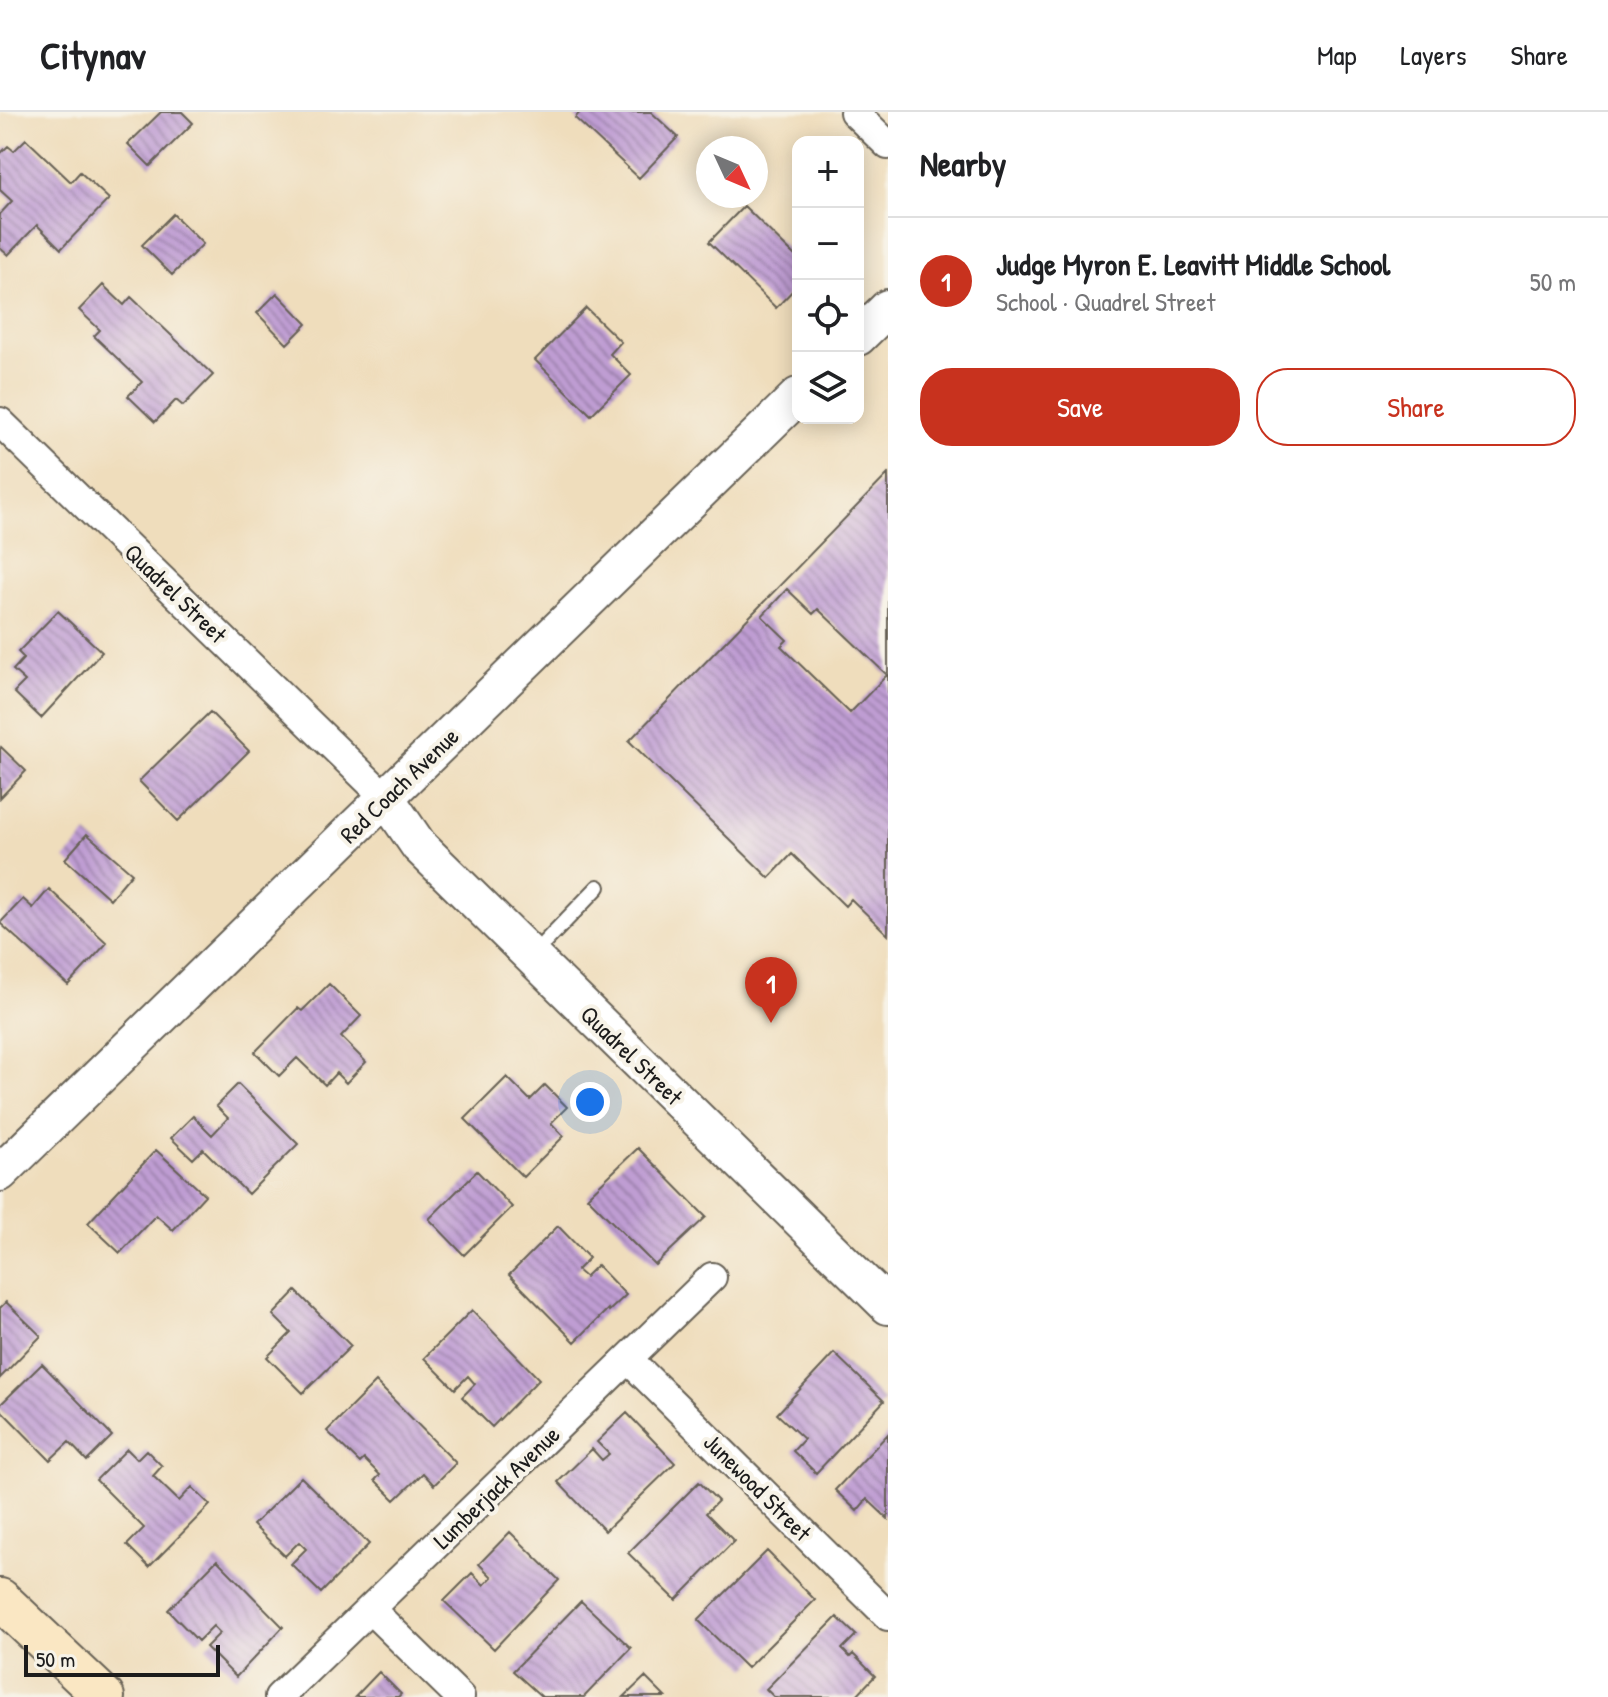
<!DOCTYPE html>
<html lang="en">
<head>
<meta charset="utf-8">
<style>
	body { margin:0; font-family:"Patrick Hand",sans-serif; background:#f2f2f2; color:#202124 }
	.controls { position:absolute; right:24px; top:24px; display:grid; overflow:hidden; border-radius:16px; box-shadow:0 4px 20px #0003 }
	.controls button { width:72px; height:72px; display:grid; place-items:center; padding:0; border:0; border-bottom:2px solid #e0e0e0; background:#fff; color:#202124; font:40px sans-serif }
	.compass { position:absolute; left:696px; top:24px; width:72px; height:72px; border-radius:50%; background:#fff; box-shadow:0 4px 20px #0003; rotate:134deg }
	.scale { position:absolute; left:24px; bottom:20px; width:196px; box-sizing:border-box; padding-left:8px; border:4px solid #1c1c1c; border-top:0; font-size:22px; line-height:28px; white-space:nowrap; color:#1c1c1c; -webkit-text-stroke:6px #f7f3e8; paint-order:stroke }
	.you { position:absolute; left:590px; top:990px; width:28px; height:28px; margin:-20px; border:6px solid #fff; border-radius:50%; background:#1a73e8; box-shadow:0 0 0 12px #1a73e833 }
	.badge { display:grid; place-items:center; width:52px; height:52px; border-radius:50%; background:#c8321e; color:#fff; font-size:26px; font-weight:700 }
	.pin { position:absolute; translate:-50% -66px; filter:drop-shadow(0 2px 4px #0008) }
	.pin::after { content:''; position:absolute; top:42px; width:28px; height:24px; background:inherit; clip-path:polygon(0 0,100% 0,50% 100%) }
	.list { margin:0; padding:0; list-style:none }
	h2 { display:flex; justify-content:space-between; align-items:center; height:104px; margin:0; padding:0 32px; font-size:34px }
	h2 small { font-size:26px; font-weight:400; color:#757577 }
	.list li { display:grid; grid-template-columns:52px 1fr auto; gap:24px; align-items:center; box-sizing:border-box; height:128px; padding:0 32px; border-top:2px solid #e0e0e0 }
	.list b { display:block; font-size:30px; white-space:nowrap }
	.list p { margin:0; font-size:26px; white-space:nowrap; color:#757577 }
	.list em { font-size:26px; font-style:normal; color:#757577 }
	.actions { display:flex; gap:16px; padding:24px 32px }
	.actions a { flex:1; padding:18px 0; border:2px solid #c8321e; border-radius:32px; text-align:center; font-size:28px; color:#c8321e }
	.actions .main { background:#c8321e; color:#fff }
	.icon { flex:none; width:44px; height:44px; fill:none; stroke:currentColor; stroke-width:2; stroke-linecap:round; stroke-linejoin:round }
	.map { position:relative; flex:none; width:888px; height:1585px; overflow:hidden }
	header { display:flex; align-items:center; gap:48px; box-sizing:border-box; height:112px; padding:0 40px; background:#fff; border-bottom:2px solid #e0e0e0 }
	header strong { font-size:38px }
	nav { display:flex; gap:44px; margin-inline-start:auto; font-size:28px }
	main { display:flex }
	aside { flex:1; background:#fff }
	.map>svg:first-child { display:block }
	.building { fill:url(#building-back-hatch); fill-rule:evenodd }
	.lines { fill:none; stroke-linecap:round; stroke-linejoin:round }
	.service-casing { stroke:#666054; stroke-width:18 }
	.minor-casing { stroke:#666054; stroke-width:32 }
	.tertiary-casing { stroke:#666054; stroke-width:40 }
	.secondary-casing { stroke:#666054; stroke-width:44 }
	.service { stroke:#fff; stroke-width:14 }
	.minor { stroke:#fff; stroke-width:28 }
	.tertiary { stroke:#fff; stroke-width:36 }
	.secondary { stroke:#fae7c3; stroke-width:40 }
	.labels { text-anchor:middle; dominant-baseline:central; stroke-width:8; stroke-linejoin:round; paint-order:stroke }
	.street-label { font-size:24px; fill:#1c1c1c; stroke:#f7f3e8 }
</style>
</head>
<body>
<header>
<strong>Citynav</strong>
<nav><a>Map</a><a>Layers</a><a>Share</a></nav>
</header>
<main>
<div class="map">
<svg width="888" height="1585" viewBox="0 0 888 1585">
	<defs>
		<pattern id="building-back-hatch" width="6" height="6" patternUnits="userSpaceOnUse" patternTransform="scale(2)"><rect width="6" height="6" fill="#bf9dd3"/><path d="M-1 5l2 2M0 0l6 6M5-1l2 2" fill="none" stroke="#9a7faa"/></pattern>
	</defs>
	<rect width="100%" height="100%" fill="#f7f3e8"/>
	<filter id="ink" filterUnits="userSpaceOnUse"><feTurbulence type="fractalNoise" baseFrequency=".0125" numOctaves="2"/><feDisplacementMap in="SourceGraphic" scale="16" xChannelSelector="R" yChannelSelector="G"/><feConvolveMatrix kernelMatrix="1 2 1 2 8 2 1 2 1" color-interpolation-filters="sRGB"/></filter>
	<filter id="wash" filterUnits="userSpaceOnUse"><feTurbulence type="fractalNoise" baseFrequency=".006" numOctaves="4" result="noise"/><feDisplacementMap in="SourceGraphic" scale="32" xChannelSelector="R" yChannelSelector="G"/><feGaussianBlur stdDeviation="1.8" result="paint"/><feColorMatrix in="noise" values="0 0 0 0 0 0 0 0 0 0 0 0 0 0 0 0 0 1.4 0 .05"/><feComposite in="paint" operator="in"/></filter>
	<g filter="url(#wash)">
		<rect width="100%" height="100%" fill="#efddbc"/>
		<g id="blocks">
			<path class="building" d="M161,0H182L193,11L150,54L128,32Z
				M580,0H651L678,25L639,66L575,6Z
				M26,27L71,70L80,60L109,87L61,137L37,113L8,143L0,136V102L12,89L0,78V42L8,34L14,39Z
				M744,94L798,147V173L776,196L709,130Z
				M173,102L203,132L172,163L142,133Z
				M103,173L124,193L131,185L213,263L183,294L176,288L155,310L128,284L142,270L94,224L100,218L79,198Z
				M277,181L307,212L287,232L257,201Z
				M586,196L621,230L610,242L631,263L591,303L535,248Z
				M888,362V823L851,787L845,794L792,742L769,766L629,629ZM787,477L813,502L818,497L887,563L850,601L781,534L787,528L762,504Z
				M58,499L102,540L41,606L14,580L25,569L13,558L24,546L18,540Z
				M210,600L249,639L178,709L139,669Z
				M1,635L26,659L0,686V637Z
				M87,722L132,761L110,787L65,747Z
				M49,777L107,831L68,873L0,811L23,787L33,796Z
				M329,872L361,904L341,925L366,950L346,971L336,961L325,973L297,946L279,964L255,940L298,896L302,899Z
				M507,965L530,988L545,973L567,995L551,1011L564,1024L523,1065L465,1007Z
				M238,972L298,1032L248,1082L203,1037L193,1047L171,1026L193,1004L212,1023L228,1006L216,994Z
				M638,1036L706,1105L655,1153L587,1085Z
				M156,1038L205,1083L173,1118L156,1103L120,1141L88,1111Z
				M477,1059L512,1095L464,1143L429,1107Z
				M558,1114L589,1146L577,1158L585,1165L597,1153L626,1183L609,1199L608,1197L575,1230L509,1163Z
				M296,1179L351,1234L303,1281L267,1245L291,1221L273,1203Z
				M6,1190L41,1224L0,1266V1196Z
				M472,1198L539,1267L492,1315L462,1285L475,1272L468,1264L455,1277L424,1246Z
				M834,1241L884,1289L816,1361L793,1339L804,1327L777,1302Z
				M42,1252L112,1324L87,1349L69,1330L50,1348L0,1297V1293Z
				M376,1270L456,1351L434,1373L423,1361L395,1388L375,1368L380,1363L364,1347L360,1351L327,1319Z
				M627,1301L675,1351L605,1419L558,1370L592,1337L602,1348L609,1342L597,1330Z
				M888,1322V1407L867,1387L857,1399L835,1378Z
				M127,1337L137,1347L146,1338L162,1354L153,1364L179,1389L192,1375L210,1393L149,1455L127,1433L144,1416L96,1368Z
				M301,1365L369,1432L321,1481L291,1452L306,1437L299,1430L285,1444L253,1413Z
				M699,1370L718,1389L706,1401L734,1429L676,1488L628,1441Z
				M510,1420L559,1468L494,1537L444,1489L472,1461L484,1473L492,1465L479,1452Z
				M767,1439L815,1488L747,1556L698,1508Z
				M217,1448L283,1515L236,1565L206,1535L220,1521L213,1514L198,1529L168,1498Z
				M581,1489L631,1536L584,1585H542L513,1559Z
				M837,1505L856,1523L842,1537L850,1545L853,1542L875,1564L855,1585H774L766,1577Z
				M379,1560L401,1582L398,1585H355Z
				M645,1565L665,1585H624Z"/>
		</g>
	</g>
	<g filter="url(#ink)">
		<use href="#blocks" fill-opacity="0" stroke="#666054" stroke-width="2"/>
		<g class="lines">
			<g class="service-casing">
				<path id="service" d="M545,830L598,775"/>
			</g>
			<g class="minor-casing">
				<path id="minor" d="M854,0L888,33
					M0,310L386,686
					M628,1247L888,1504
					M370,1497L460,1585
					M279,1585L712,1165"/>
			</g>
			<g class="tertiary-casing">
				<path id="tertiary" d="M858,225L888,196
					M386,686L419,734L888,1194
					M0,1061L798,284"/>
			</g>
			<g class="secondary-casing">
				<path id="secondary" d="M0,1487L104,1585"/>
			</g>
			<use href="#service" class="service"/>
			<use href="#minor" class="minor"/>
			<use href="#tertiary" class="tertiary"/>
			<use href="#secondary" class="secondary"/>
		</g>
	</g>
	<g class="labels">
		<g class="street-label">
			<text transform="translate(176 481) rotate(44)">Quadrel Street</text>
			<text transform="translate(399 673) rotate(-44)">Red Coach Avenue</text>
			<text transform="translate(632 943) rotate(44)">Quadrel Street</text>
			<text transform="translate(496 1375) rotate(-44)">Lumberjack Avenue</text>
			<text transform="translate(758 1375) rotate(45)">Junewood Street</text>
		</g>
	</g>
</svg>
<div class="controls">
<button>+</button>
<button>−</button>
<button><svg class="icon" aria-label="locate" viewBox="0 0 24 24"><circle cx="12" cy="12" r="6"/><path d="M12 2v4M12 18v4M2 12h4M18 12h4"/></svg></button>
<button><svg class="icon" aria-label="layers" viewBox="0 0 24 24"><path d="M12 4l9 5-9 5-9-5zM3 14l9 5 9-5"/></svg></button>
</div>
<svg class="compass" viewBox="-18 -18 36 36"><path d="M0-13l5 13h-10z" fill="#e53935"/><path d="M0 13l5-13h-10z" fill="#757577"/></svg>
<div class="scale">50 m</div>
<div class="you"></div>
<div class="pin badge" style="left:771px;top:911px">1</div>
</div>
<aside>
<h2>Nearby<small></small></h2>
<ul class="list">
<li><span class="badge">1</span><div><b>Judge Myron E. Leavitt Middle School</b><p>School · Quadrel Street</p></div><em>50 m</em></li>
</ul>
<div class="actions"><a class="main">Save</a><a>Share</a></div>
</aside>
</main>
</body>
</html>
